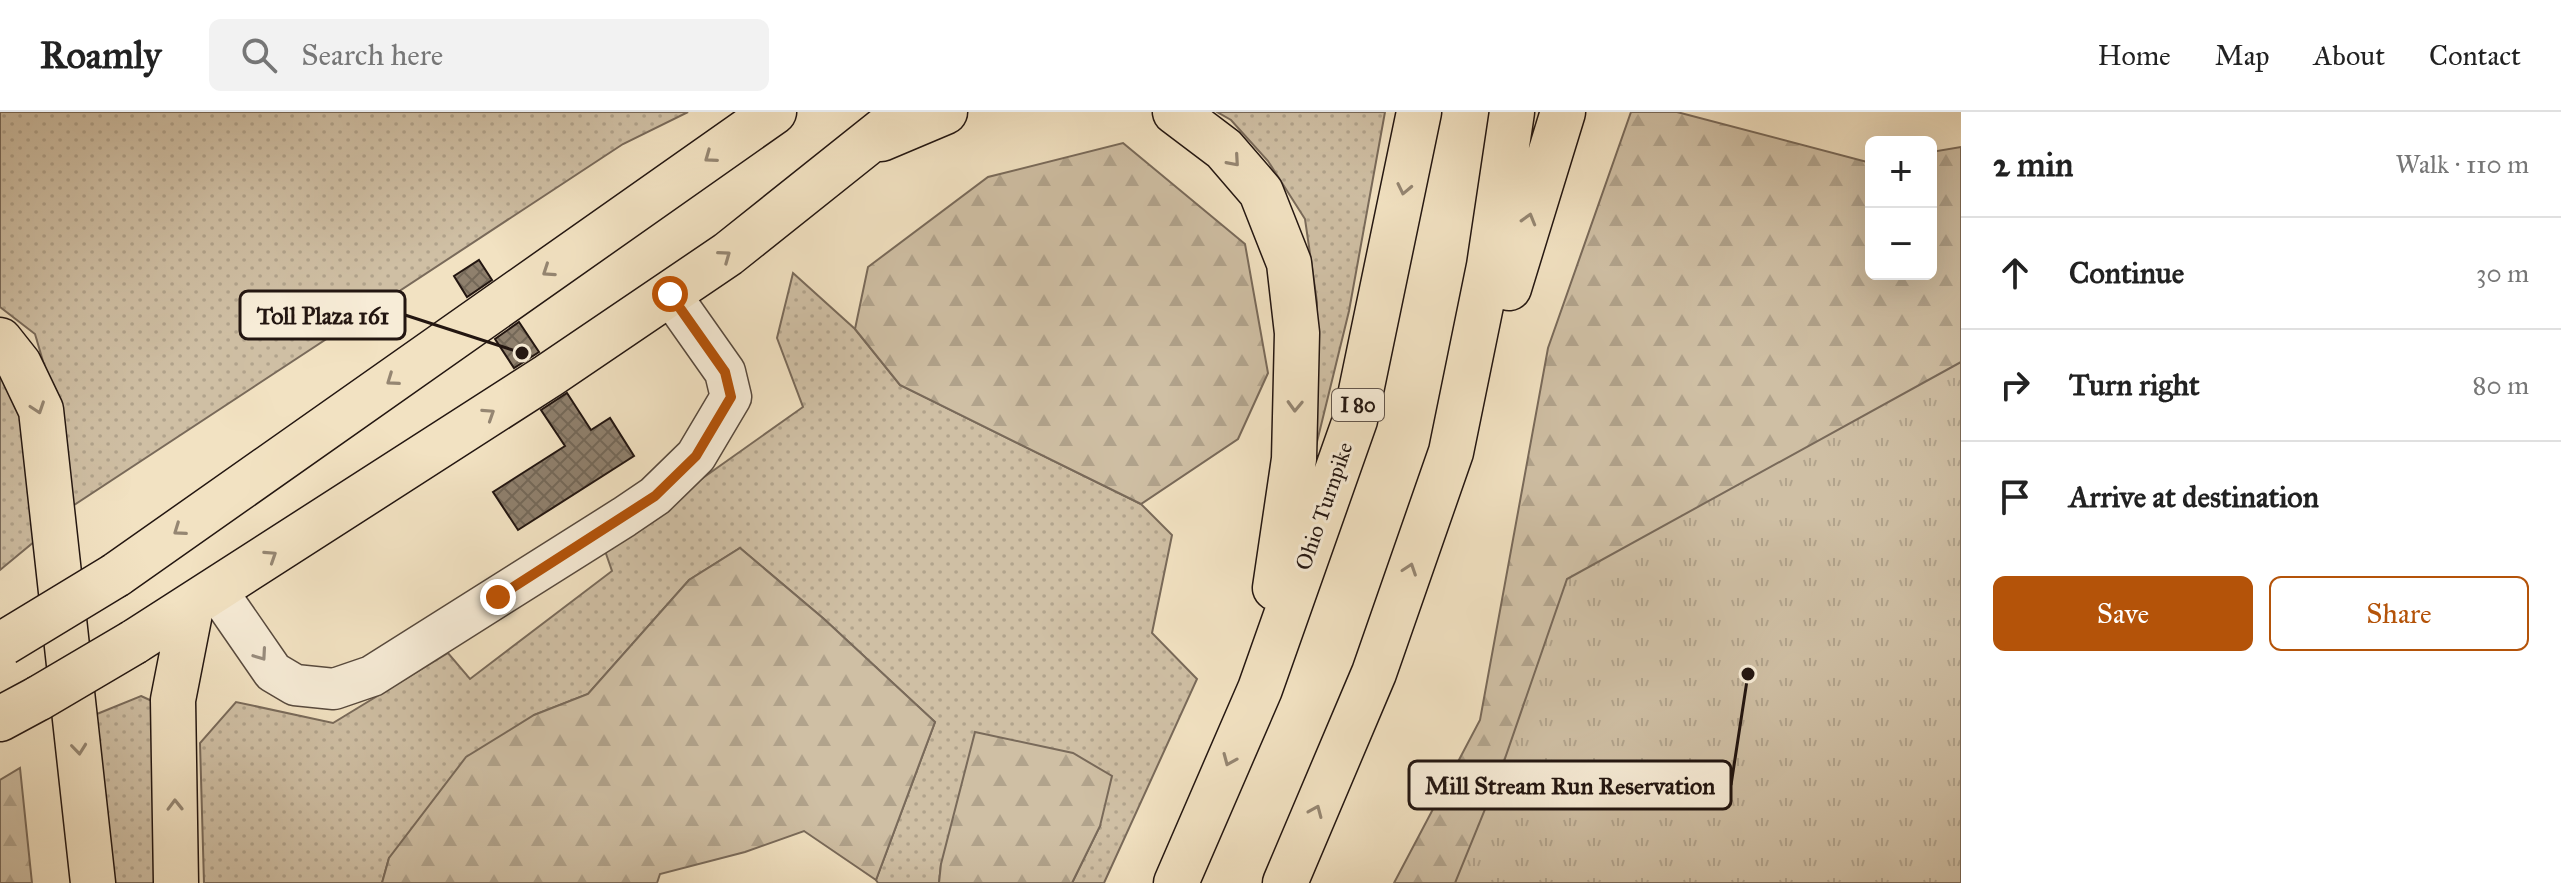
<!DOCTYPE html>
<html lang="en">
<head>
<meta charset="utf-8">
<style>
	body { margin:0; font-family:"IM FELL Great Primer",serif; background:#f2f2f2; color:#222 }
	.controls { position:absolute; right:24px; top:24px; display:grid; overflow:hidden; border-radius:12px; box-shadow:0 8px 32px #0002 }
	.controls button { width:72px; height:72px; display:grid; place-items:center; padding:0; border:0; border-bottom:2px solid #e0e0e0; background:#fff; color:#222; font:40px sans-serif }
	.stop { position:absolute; width:24px; height:24px; margin:-18px; border:6px solid #b45309; border-radius:50%; background:#fff }
	.stop.end { background:#b45309; border-color:#fff; box-shadow:0 2px 8px #0008 }
	.list { margin:0; padding:0; list-style:none }
	h2 { display:flex; justify-content:space-between; align-items:center; height:104px; margin:0; padding:0 32px; font-size:34px }
	h2 small { font-size:26px; font-weight:400; color:#767676 }
	.list li { display:grid; grid-template-columns:52px 1fr auto; gap:24px; align-items:center; box-sizing:border-box; height:112px; padding:0 32px; border-top:2px solid #e0e0e0 }
	.list b { display:block; font-size:30px; white-space:nowrap }
	.list em { font-size:26px; font-style:normal; color:#767676 }
	.actions { display:flex; gap:16px; padding:24px 32px }
	.actions a { flex:1; padding:18px 0; border:2px solid #b45309; border-radius:12px; text-align:center; font-size:28px; color:#b45309 }
	.actions .main { background:#b45309; color:#fff }
	.icon { flex:none; width:44px; height:44px; fill:none; stroke:currentColor; stroke-width:2; stroke-linecap:round; stroke-linejoin:round }
	.map { position:relative; flex:none; width:1961px; height:771px; overflow:hidden }
	header { display:flex; align-items:center; gap:48px; box-sizing:border-box; height:112px; padding:0 40px; background:#fff; border-bottom:2px solid #e0e0e0 }
	header strong { font-size:38px }
	nav { display:flex; gap:44px; margin-inline-start:auto; font-size:28px }
	.search { width:560px; height:72px; background:#f2f2f2; display:flex; align-items:center; gap:20px; box-sizing:border-box; padding:0 28px; border-radius:12px; color:#767676; font-size:30px }
	main { display:flex }
	aside { flex:1; background:#fff }
	.map>svg:first-child { display:block }
	.grass { fill:url(#grass-dots); stroke:#796a5a; stroke-width:2 }
	.forest { fill:url(#forest-firs); stroke:#796a5a; stroke-width:2 }
	.park { fill:url(#park-tufts); stroke:#796a5a; stroke-width:2 }
	.building { fill:url(#building-cross-hatch); stroke:#231611; stroke-width:2 }
	.lines { fill:none; stroke-linecap:round; stroke-linejoin:round }
	.minor-casing { stroke:#57493d; stroke-width:43 }
	.highway-casing { stroke:#231611; stroke-width:47 }
	.minor { stroke:#f7ecd7; stroke-width:40 }
	.highway { stroke:#f2e2c2; stroke-width:44 }
	.highway-bridge-casing { stroke:#231611; stroke-width:47; stroke-linecap:butt }
	.highway-bridge { stroke:#f2e2c2; stroke-width:44 }
	.oneway { stroke:#958672 }
	.oneway2 { stroke:#988c7e }
	.route { stroke:#b45309; stroke-width:10 }
	.labels { text-anchor:middle; dominant-baseline:central; stroke-width:6; stroke-linejoin:round; paint-order:stroke }
	.shield { fill:#f7ecd7; stroke:#63564c; stroke-width:2 }
	.shield-label { font-size:20px; font-weight:bold; fill:#231611 }
	.street-label { font-size:22px; fill:#231611; stroke:#f7ecd7 }
	.leader { fill:none; stroke:#231611; stroke-width:3 }
	.callout-dot { fill:#231611; stroke:#f7ecd7; stroke-width:3 }
	.callout { fill:#f7ecd7; stroke:#231611; stroke-width:3 }
	.callout-label { font-size:24px; text-anchor:middle; font-weight:bold; fill:#231611 }
</style>
</head>
<body>
<header>
<strong>Roamly</strong>
<div class="search"><svg class="icon" aria-label="search" viewBox="0 0 24 24"><circle cx="10" cy="10" r="6"/><path d="M15 15l6 6"/></svg>Search here</div>
<nav><a>Home</a><a>Map</a><a>About</a><a>Contact</a></nav>
</header>
<main>
<div class="map">
<svg width="1961" height="771" viewBox="0 0 1961 771">
	<defs>
		<pattern id="grass-dots" width="8" height="8" patternUnits="userSpaceOnUse" patternTransform="scale(2)"><rect width="8" height="8" fill="#cfbfa4"/><path d="M2 2h.1M6 6h.1" fill="none" stroke="#b1a38c" stroke-width="1.8" stroke-linecap="round"/></pattern>
		<pattern id="forest-firs" width="22" height="20" patternUnits="userSpaceOnUse" patternTransform="scale(2)"><rect width="22" height="20" fill="#cfbfa4"/><path d="M5 1l3.5 6h-7zM16 11l3.5 6h-7z" fill="#b1a38c"/></pattern>
		<pattern id="park-tufts" width="24" height="20" patternUnits="userSpaceOnUse" patternTransform="scale(2)"><rect width="24" height="20" fill="#cfbfa4"/><path d="M3 7l-1-3M5 7V3M7 7l1-3M15 17l-1-3M17 17v-4M19 17l1-3" fill="none" stroke="#b1a38c"/></pattern>
		<pattern id="building-cross-hatch" width="8" height="8" patternUnits="userSpaceOnUse" patternTransform="scale(2)"><rect width="8" height="8" fill="#8f806d"/><path d="M0 0l8 8M0 8l8-8" fill="none" stroke="#746858"/></pattern>
	</defs>
	<rect width="100%" height="100%" fill="#f2e2c2"/>
	<filter id="stains"><feTurbulence type="fractalNoise" baseFrequency=".0025" numOctaves="4"/><feColorMatrix values="0 0 0 0 .2 0 0 0 0 .09 0 0 0 0 .02 0 0 0 .5 -.17"/></filter>
	<radialGradient id="worn" r=".72"><stop offset=".6" stop-color="#630" stop-opacity="0"/><stop offset="1" stop-color="#630" stop-opacity=".3"/></radialGradient>
	<path class="grass" d="M0,0H688L623,32L68,397L67,331L35,222L0,195Z
		M1217,0H1385L1349,199L1315,338L1317,190L1305,107L1268,49L1231,8Z
		M793,161L855,217L900,273L1141,392L1172,423L1152,521L1197,567L1104,771H1072L1100,714L941,752L939,771H878L876,768L935,610L824,507L740,436L689,468L588,582L534,603L389,746L382,771H204L200,631L236,590L333,611L448,541L470,567L612,459L604,436L803,295L777,226Z
		M0,250L19,287L35,429L0,458Z
		M141,584L152,589L161,771H106L92,604Z"/>
	<path class="forest" d="M1631,0H1677L1871,51V162H1931V40L1961,35V771H1394L1480,608L1548,236Z
		M1123,31L1245,132L1268,261L1238,327L1141,392L900,273L855,217L868,155L988,65Z
		M740,436L824,507L935,610L876,768L804,719L745,740L660,762L657,771H382L389,746L466,645L534,603L588,582L689,468Z
		M975,620L1073,641L1112,664L1100,714L1072,771H939L941,752Z
		M20,656L32,771H0V668Z"/>
	<path class="park" d="M1961,250V771H1455L1501,658L1567,467Z"/>
	<path class="building" d="M479,148L492,168L467,185L454,164Z
		M519,210L539,240L514,256L495,227Z
		M567,281L591,318L610,306L634,344L518,418L493,380L565,334L541,298Z"/>
	<g class="lines">
		<g class="minor-casing">
			<path id="minor" d="M217,479L273,560L295,573L334,577L372,564L624,405L655,384L696,344L731,285L725,260L670,182"/>
		</g>
		<g class="highway-casing">
			<path id="highway" d="M1175,0L1224,37L1261,80L1289,151L1297,221L1294,347L1275,476
				M881,27L945,0
				M1509,176L1563,0
				M0,228L19,252L41,298L93,771
				M116,463L774,0
				M134,530L548,264L728,142L906,0
				M0,607L39,586
				M176,771L173,588L191,496
				M1176,771L1260,577L1355,308L1419,0
				M1285,771L1374,561L1451,340L1489,154L1512,0"/>
		</g>
		<use href="#minor" class="minor"/>
		<use href="#highway" class="highway"/>
		<g class="highway-bridge-casing">
			<path id="highway-bridge" d="M4,531L116,463
				M39,586L134,530"/>
		</g>
		<use href="#highway-bridge" class="highway-bridge"/>
	</g>
	<defs><path id="oneway-chevron" d="M-2-3.5L2.5 0L-2 3.5" fill="none" stroke-width="1.6" stroke-linecap="round" stroke-linejoin="round" transform="scale(2)"/></defs>
	<g class="oneway">
		<use href="#oneway-chevron" transform="translate(710 45) rotate(144)"/>
		<use href="#oneway-chevron" transform="translate(1234 49) rotate(49)"/>
		<use href="#oneway-chevron" transform="translate(1404 77) rotate(102)"/>
		<use href="#oneway-chevron" transform="translate(1529 107) rotate(-74)"/>
		<use href="#oneway-chevron" transform="translate(725 144) rotate(-36)"/>
		<use href="#oneway-chevron" transform="translate(548 159) rotate(146)"/>
		<use href="#oneway-chevron" transform="translate(392 268) rotate(145)"/>
		<use href="#oneway-chevron" transform="translate(1295 294) rotate(92)"/>
		<use href="#oneway-chevron" transform="translate(38 296) rotate(71)"/>
		<use href="#oneway-chevron" transform="translate(489 302) rotate(-33)"/>
		<use href="#oneway-chevron" transform="translate(179 418) rotate(145)"/>
		<use href="#oneway-chevron" transform="translate(271 444) rotate(-33)"/>
		<use href="#oneway-chevron" transform="translate(1410 457) rotate(-71)"/>
		<use href="#oneway-chevron" transform="translate(79 637) rotate(84)"/>
		<use href="#oneway-chevron" transform="translate(1229 648) rotate(113)"/>
		<use href="#oneway-chevron" transform="translate(175 693) rotate(-91)"/>
		<use href="#oneway-chevron" transform="translate(1316 699) rotate(-67)"/>
	</g>
	<use class="oneway2" href="#oneway-chevron" transform="translate(261 543) rotate(55)"/>
	<g class="lines">
		<path class="route" d="M498,485L655,384L696,344L731,285L725,260L670,182"/>
	</g>
	<g class="labels">
		<rect class="shield" x="1332" y="277" width="52" height="32" rx="6"/>
		<g class="shield-label">
			<text x="1358" y="293">I 80</text>
		</g>
		<g class="street-label">
			<text transform="translate(1324 394) rotate(-71)">Ohio Turnpike</text>
		</g>
	</g>
	<path class="leader" d="M522 241L405 203M1748 562L1731 673"/>
	<g class="callout-dot">
		<circle cx="522" cy="241" r="8"/>
		<circle cx="1748" cy="562" r="8"/>
	</g>
	<g class="callout">
		<rect x="240" y="179" width="165" height="48" rx="8"/>
		<rect x="1409" y="649" width="322" height="48" rx="8"/>
	</g>
	<g class="callout-label">
		<text x="323" y="212">Toll Plaza 161</text>
		<text x="1570" y="682">Mill Stream Run Reservation</text>
	</g>
	<rect width="100%" height="100%" filter="url(#stains)"/>
	<rect width="100%" height="100%" fill="url(#worn)"/>
</svg>
<div class="controls">
<button>+</button>
<button>−</button>
</div>
<div class="stop" style="left:670px;top:182px"></div>
<div class="stop end" style="left:498px;top:485px"></div>
</div>
<aside>
<h2>2 min<small>Walk · 110 m</small></h2>
<ul class="list">
<li><svg class="icon" aria-label="ahead" viewBox="0 0 24 24"><path d="M12 20V5M6 11l6-6 6 6"/></svg><div><b>Continue</b></div><em>30 m</em></li>
<li><svg class="icon" aria-label="right" viewBox="0 0 24 24"><path d="M7 20v-9h11M14 6l5 5-5 5"/></svg><div><b>Turn right</b></div><em>80 m</em></li>
<li><svg class="icon" aria-label="arrive" viewBox="0 0 24 24"><path d="M6 21V4h12l-3 4 3 4H6"/></svg><div><b>Arrive at destination</b></div></li>
</ul>
<div class="actions"><a class="main">Save</a><a>Share</a></div>
</aside>
</main>
</body>
</html>
